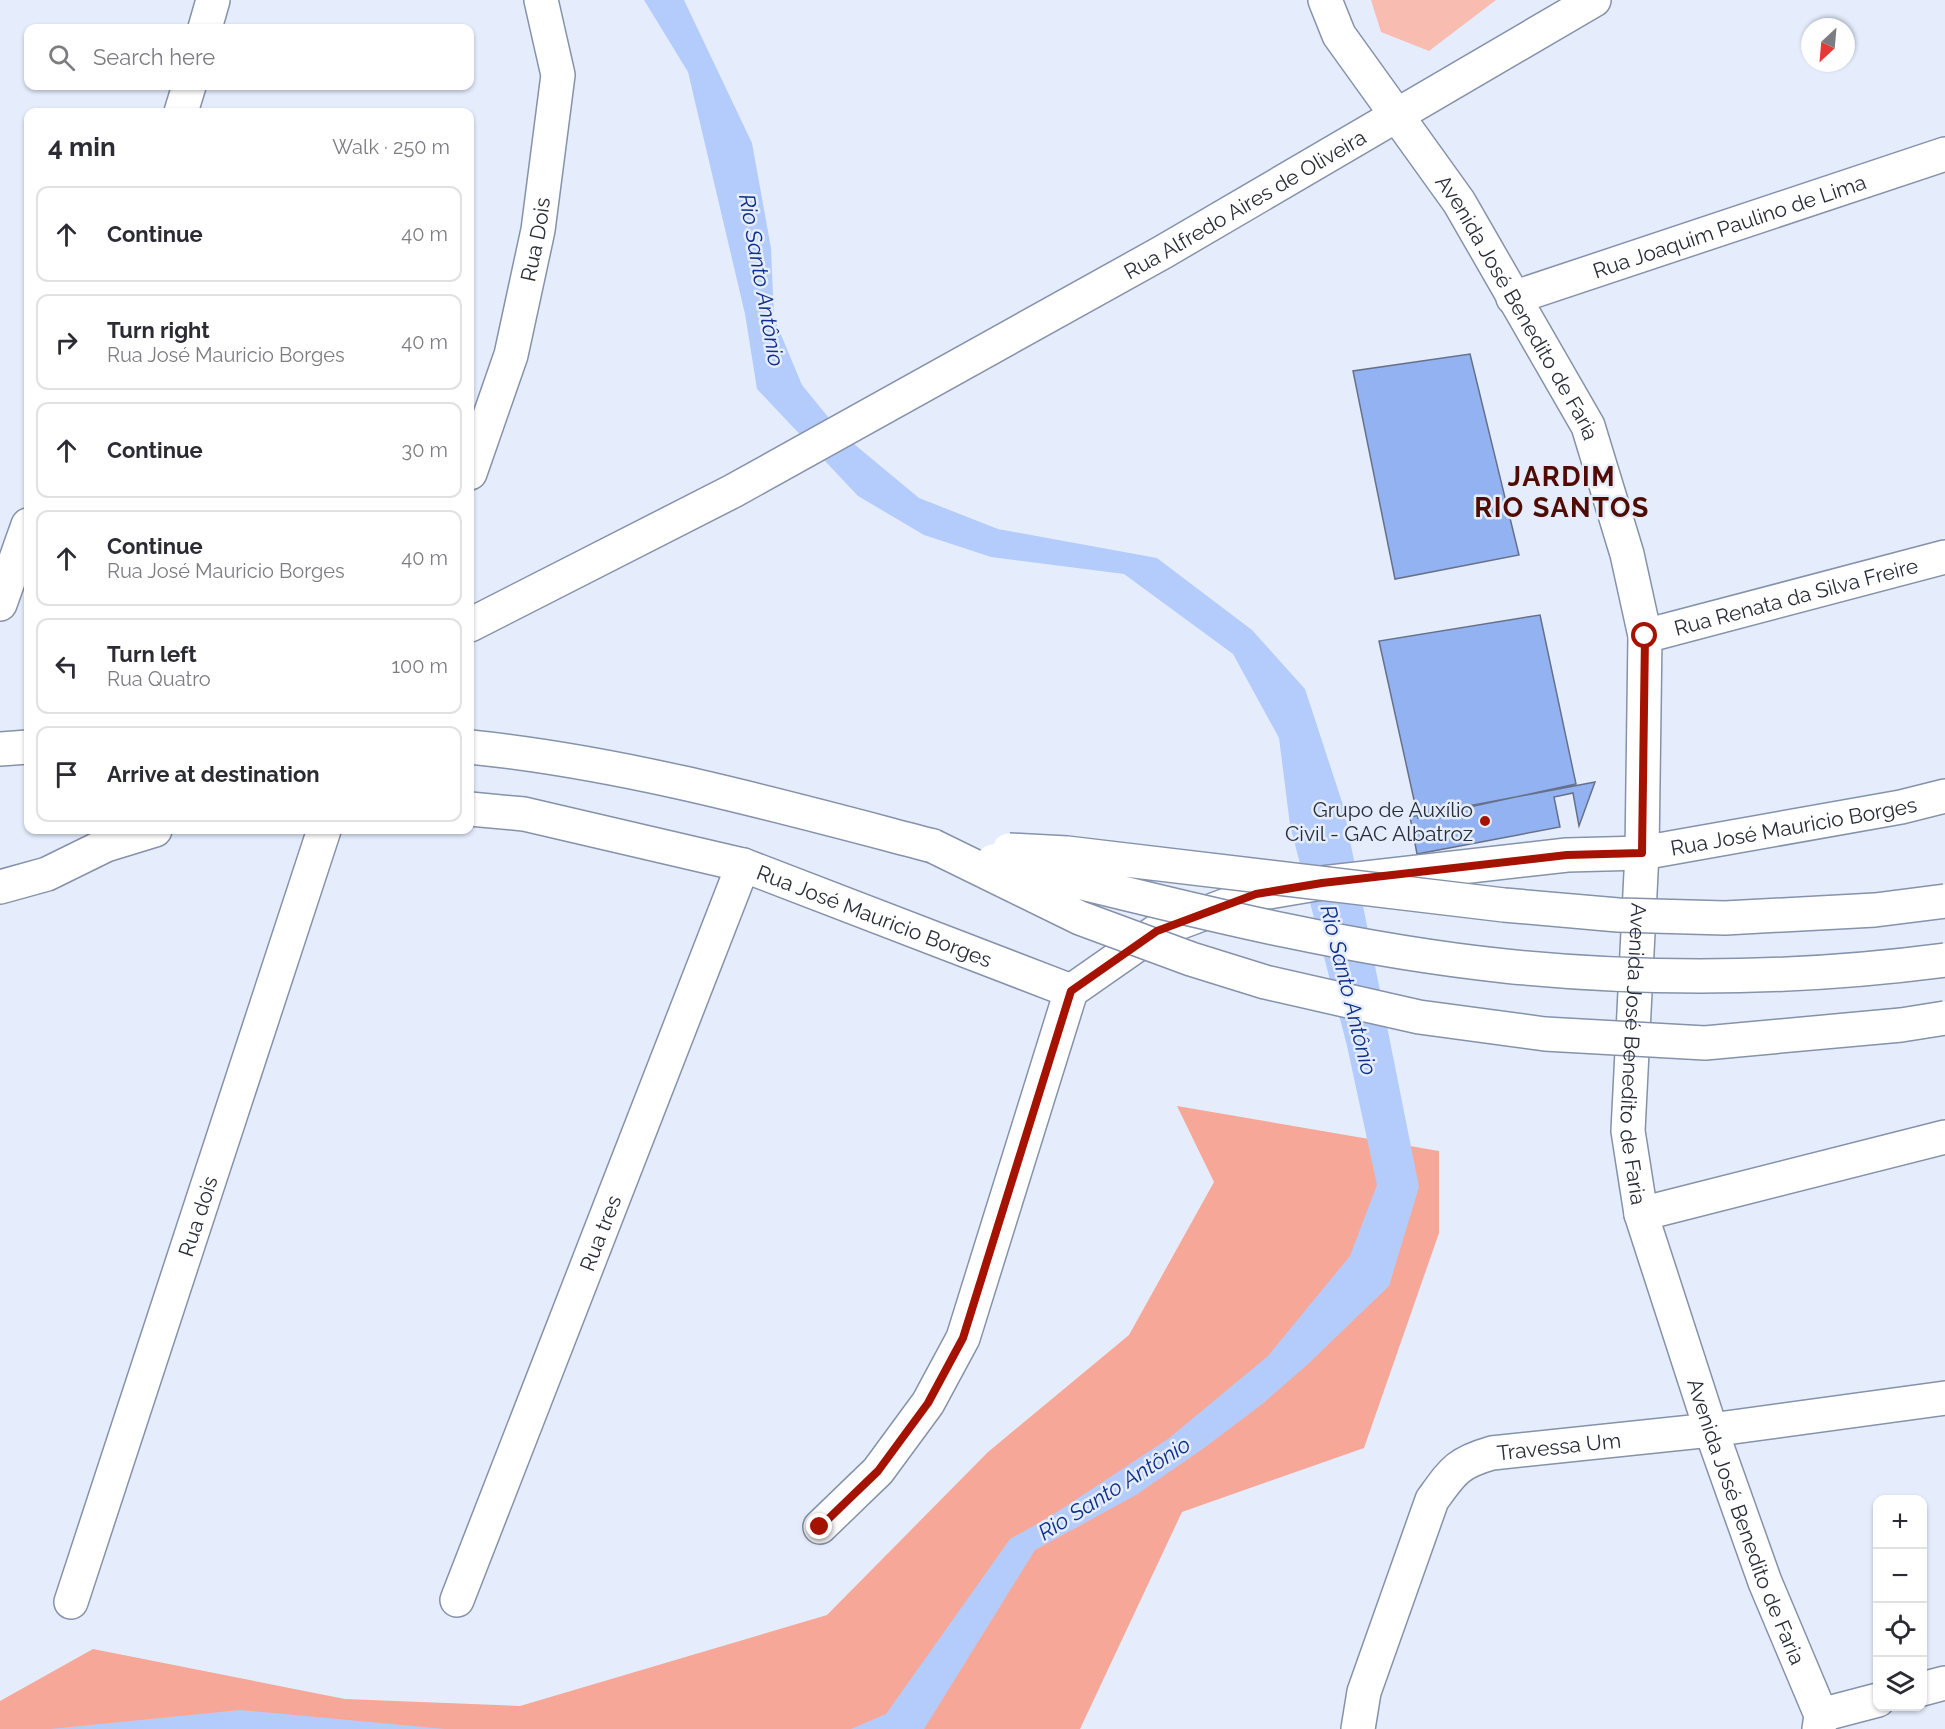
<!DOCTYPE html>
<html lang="en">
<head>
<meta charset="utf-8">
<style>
	body { margin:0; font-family:Raleway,sans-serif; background:#f2f2f3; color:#2b2b33 }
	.controls { position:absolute; right:18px; bottom:18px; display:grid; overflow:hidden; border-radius:12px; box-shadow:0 2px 4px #0004 }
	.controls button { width:54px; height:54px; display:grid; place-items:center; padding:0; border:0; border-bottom:2px solid #e1e1e2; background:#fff; color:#2b2b33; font:30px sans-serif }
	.compass { position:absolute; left:1801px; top:18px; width:54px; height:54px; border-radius:50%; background:#fff; box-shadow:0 2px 4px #0004; rotate:206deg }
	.stop { position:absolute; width:18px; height:18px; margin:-14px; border:4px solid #a51200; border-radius:50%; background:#fff }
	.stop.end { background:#a51200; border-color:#fff; box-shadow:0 2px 6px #0008 }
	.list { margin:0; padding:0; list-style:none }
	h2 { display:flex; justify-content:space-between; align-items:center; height:78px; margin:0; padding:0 24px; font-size:26px }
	h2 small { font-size:20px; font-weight:400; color:#7c7c81 }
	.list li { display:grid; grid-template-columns:39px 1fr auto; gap:18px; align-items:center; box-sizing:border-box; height:96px; margin:0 12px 12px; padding:0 12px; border:2px solid #e1e1e2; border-radius:12px }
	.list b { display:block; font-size:22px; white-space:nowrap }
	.list p { margin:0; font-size:20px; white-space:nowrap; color:#7c7c81 }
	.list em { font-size:20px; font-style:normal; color:#7c7c81 }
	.icon { flex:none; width:33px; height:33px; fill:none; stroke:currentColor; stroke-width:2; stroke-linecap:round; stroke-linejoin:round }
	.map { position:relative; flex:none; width:1945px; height:1729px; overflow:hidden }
	.search { position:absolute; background:#fff; box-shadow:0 2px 4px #0004; left:24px; top:24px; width:450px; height:66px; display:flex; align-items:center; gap:15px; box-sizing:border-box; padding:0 21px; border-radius:12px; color:#7c7c81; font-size:22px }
	.panel { position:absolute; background:#fff; box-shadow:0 2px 4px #0004; left:24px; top:108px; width:450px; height:726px; border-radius:12px }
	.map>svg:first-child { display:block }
	.green { fill:#f9bcb0 }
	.forest { fill:#f7a798 }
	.water { fill:#b4ccfc }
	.building { fill:#93b2f1; stroke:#667189; stroke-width:1.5 }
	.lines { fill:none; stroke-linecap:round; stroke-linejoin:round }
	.street-casing { stroke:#8592aa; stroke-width:36 }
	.highway-casing { stroke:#8592aa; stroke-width:36 }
	.street { stroke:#fff; stroke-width:33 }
	.highway { stroke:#fff; stroke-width:33 }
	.highway-bridge-casing { stroke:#8592aa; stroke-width:36; stroke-linecap:butt }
	.highway-bridge { stroke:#fff; stroke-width:33 }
	.route { stroke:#a51200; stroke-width:8 }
	.poi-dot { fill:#a51200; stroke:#e5edfd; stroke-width:2 }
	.labels { text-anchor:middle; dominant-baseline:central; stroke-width:5; stroke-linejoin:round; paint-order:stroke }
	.street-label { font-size:21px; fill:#282d37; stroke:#e5edfd }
	.poi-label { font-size:21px; fill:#282d37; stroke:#e5edfd; text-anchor:end }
	.water-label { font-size:22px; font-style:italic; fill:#0f3088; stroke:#e5edfd }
	.district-label { font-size:27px; font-weight:bold; letter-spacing:1.5px; fill:#500c04; stroke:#e5edfd }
</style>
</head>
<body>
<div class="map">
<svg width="1945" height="1729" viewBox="0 0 1945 1729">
	<rect width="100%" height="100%" fill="#e5edfd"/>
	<path class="green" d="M1371,0H1496L1429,51L1381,32Z"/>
	<path class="forest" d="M1177,1106L1439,1151V1233L1364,1448L1182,1512L1080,1729H0V1701L93,1649L345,1699L520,1706L827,1615L988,1452L1129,1335L1214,1182Z"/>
	<path class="water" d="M644,0H684L752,143L771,248L774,318L802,385L842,434L919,498L998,529L1157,558L1252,630L1305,689L1343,805L1419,1187L1389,1286L1307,1365L1261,1405L1204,1448L1136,1495L1035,1550L924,1729H851L886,1714L1010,1539L1051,1516L1168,1439L1268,1356L1350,1256L1377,1185L1347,1046L1290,825L1279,738L1233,654L1124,574L991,557L924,535L858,496L757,389L745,314L688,72Z
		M240,1710L445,1729H50Z"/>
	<path class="building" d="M1470,354L1519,555L1395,579L1353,371Z
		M1540,615L1576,784L1418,818L1379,641Z
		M1595,782L1579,826L1573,793L1554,797L1560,827L1417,854L1410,817Z"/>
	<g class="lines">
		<g class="street-casing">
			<g id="street">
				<path id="s1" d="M1325,0L1339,35L1459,202L1588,426L1627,554L1645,636L1642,853L1628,1131L1641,1214L1711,1430L1765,1582L1821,1715L1819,1729"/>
				<path d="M205,28L213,0"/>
				<path d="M181,112L189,86"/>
				<path id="s2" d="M1513,298L1945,154"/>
				<path id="s3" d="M470,473L511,355L538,230L558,75L541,0"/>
				<path d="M0,604L28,525"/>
				<path id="s4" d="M470,625L733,491L1163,252L1594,0"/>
				<path id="s5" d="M1645,636L1945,557"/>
				<path id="s6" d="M470,809L524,814L743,865L1071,991"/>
				<path d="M0,887L47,874L106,845L155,830"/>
				<path id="s7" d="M1071,991L1157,931L1256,894L1322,883L1567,855L1642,853L1901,807L1945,796"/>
				<path d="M1641,1214L1945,1137"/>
				<path d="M820,1527L878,1471L928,1403L963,1338L1071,991"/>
				<path id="s8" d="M457,1600L743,865"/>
				<path id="s9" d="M71,1602L324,830"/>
				<path d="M1922,1689L1945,1683"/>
				<path d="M1821,1715L1878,1700"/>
				<path id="s10" d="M1358,1729L1364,1692L1432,1500C1453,1471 1457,1463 1492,1453L1711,1430L1945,1398"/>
			</g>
		</g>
		<g class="highway-casing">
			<path id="highway" d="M470,747C627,763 780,806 933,846
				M0,749L28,747"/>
		</g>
		<use href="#street" class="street"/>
		<use href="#highway" class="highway"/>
		<g class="highway-bridge-casing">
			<path id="highway-bridge" d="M933,846L1080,918L1191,959L1265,982L1419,1017L1545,1034L1705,1043L1901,1025L1945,1018
				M1009,850L1067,853L1504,905L1618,915L1725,918L1875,910L1945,901
				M993,861C1162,902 1331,948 1505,966C1651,981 1800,979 1945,960"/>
		</g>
		<use href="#highway-bridge" class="highway-bridge"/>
	</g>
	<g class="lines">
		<path class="route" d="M820,1527L878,1471L928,1403L963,1338L1071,991L1157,931L1256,894L1322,883L1567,855L1642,853L1645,636"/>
	</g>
	<circle class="poi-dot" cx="1485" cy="821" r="6"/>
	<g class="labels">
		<g class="street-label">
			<text stroke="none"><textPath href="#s4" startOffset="882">Rua Alfredo Aires de Oliveira</textPath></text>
			<text stroke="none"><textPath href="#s2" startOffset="228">Rua Joaquim Paulino de Lima</textPath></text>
			<text stroke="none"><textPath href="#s3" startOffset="243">Rua Dois</textPath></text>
			<text stroke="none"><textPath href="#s1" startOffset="364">Avenida José Benedito de Faria</textPath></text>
			<text stroke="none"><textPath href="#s5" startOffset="156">Rua Renata da Silva Freire</textPath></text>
			<text stroke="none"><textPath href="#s7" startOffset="753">Rua José Mauricio Borges</textPath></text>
			<text stroke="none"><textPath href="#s6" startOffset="420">Rua José Mauricio Borges</textPath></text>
			<text stroke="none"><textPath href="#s1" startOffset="1138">Avenida José Benedito de Faria</textPath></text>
			<text stroke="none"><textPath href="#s9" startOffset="406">Rua dois</textPath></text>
			<text stroke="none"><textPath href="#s8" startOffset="394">Rua tres</textPath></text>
			<text stroke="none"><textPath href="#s10" startOffset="387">Travessa Um</textPath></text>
			<text stroke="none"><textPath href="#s1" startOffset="1624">Avenida José Benedito de Faria</textPath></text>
		</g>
		<g class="poi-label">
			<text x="1473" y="809">Grupo de Auxílio<tspan x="1473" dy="24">Civil - GAC Albatroz</tspan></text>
		</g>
		<g class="water-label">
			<text transform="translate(762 280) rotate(80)">Rio Santo Antônio</text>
			<text transform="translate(1349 990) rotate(76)">Rio Santo Antônio</text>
			<text transform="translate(1114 1488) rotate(-32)">Rio Santo Antônio</text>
		</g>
		<g class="district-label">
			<text x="1562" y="476">JARDIM<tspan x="1562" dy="31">RIO SANTOS</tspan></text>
		</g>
	</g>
</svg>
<div class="controls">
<button>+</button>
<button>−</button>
<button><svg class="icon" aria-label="locate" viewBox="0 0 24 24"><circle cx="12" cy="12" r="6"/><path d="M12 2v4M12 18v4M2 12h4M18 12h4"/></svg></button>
<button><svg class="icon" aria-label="layers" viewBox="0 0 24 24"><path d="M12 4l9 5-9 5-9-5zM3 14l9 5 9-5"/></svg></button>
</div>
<svg class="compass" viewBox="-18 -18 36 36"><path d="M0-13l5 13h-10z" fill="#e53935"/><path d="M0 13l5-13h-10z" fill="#7c7c81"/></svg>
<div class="stop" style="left:1645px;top:636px"></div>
<div class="stop end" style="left:820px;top:1527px"></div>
<div class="search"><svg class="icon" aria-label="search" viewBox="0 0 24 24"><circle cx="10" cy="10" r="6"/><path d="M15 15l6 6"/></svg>Search here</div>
<section class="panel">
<h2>4 min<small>Walk · 250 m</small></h2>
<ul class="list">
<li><svg class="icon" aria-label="ahead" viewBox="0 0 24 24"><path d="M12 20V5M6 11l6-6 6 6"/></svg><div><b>Continue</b></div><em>40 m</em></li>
<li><svg class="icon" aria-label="right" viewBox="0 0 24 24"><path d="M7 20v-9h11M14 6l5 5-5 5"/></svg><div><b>Turn right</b><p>Rua José Mauricio Borges</p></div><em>40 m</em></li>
<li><svg class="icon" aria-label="ahead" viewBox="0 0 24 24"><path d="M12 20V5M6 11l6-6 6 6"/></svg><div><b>Continue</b></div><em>30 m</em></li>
<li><svg class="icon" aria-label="ahead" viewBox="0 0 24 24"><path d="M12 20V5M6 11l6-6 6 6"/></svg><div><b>Continue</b><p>Rua José Mauricio Borges</p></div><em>40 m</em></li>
<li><svg class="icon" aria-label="left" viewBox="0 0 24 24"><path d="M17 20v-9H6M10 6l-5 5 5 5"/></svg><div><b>Turn left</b><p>Rua Quatro</p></div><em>100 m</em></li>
<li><svg class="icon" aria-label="arrive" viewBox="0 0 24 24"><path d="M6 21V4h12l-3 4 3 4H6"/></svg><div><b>Arrive at destination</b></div></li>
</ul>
</section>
</div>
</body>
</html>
